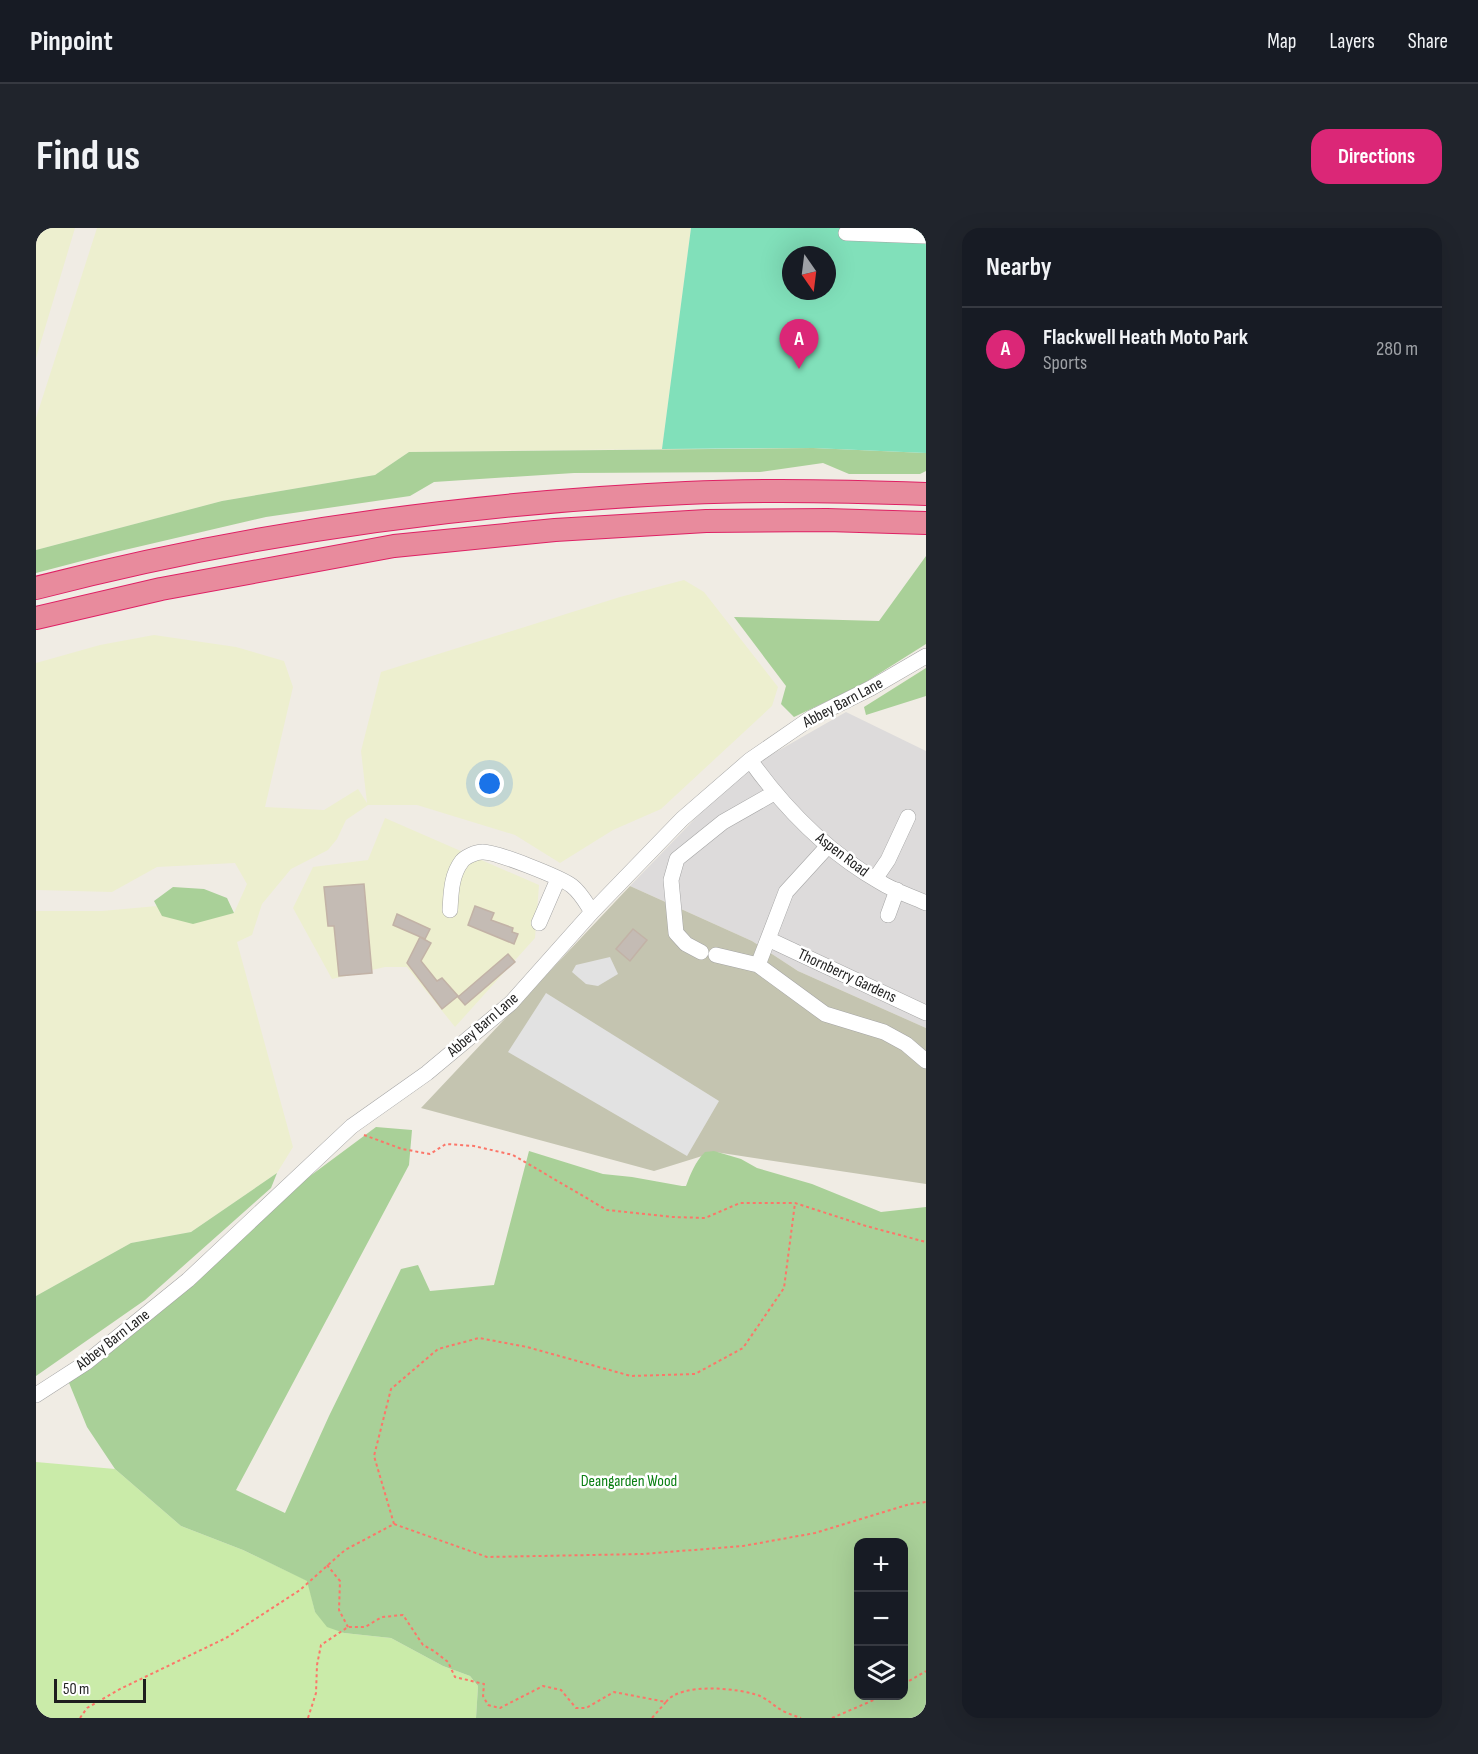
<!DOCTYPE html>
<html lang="en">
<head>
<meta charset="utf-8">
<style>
	body { margin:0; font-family:"Sofia Sans Condensed",sans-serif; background:#20242c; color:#f1f3f6 }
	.controls { position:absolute; right:18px; bottom:18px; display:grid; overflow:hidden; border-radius:12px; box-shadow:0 6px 24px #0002 }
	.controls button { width:54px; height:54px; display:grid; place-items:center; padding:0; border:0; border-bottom:2px solid #363941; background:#171b24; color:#f1f3f6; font:30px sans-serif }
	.compass { position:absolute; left:746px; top:18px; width:54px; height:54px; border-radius:50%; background:#171b24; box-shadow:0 6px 24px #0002; rotate:166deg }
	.scale { position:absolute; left:18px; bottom:15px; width:92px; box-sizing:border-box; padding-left:6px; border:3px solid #1e1e1e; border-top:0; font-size:16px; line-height:21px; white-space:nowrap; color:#1e1e1e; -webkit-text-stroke:4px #fff; paint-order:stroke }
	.you { position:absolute; left:454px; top:556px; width:21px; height:21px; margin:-15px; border:4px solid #fff; border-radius:50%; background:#1a73e8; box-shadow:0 0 0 9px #1a73e833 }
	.badge { display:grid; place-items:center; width:39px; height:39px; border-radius:50%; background:#db2777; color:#fff; font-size:20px; font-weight:700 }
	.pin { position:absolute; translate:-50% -50px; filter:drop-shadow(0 2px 3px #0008) }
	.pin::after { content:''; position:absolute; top:32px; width:21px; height:18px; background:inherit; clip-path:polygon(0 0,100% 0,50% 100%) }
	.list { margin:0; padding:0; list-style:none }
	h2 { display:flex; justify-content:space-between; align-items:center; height:78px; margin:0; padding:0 24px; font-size:26px }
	h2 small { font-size:20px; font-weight:400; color:#9ea1a6 }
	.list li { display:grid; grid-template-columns:39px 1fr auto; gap:18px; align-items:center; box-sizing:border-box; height:84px; padding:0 24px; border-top:2px solid #363941 }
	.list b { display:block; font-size:22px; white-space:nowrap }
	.list p { margin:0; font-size:20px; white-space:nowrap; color:#9ea1a6 }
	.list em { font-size:20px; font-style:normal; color:#9ea1a6 }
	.icon { flex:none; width:33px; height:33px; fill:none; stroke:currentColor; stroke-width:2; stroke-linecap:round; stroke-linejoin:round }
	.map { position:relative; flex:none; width:890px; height:1490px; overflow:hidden; border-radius:18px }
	header { display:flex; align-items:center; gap:36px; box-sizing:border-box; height:84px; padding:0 30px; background:#171b24; border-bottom:2px solid #363941 }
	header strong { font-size:28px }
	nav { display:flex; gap:33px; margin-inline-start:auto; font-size:21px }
	.intro { display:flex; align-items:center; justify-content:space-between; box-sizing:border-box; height:144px; padding:0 36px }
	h1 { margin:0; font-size:42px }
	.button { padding:15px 27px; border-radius:18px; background:#db2777; color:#fff; font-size:21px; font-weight:700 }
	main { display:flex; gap:36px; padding:0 36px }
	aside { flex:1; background:#171b24; border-radius:18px; box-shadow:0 6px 24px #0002 }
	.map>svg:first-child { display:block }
	.residential { fill:#dddbdb }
	.construction { fill:#c4c4b0 }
	.farmland { fill:#edefcf }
	.grass { fill:#caeba9 }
	.forest { fill:#a9d098; fill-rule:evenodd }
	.pitch { fill:#81e0ba; fill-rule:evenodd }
	.parking { fill:#e2e2e2 }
	.building { fill:#c4bbb4; stroke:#c2b2a6; stroke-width:1.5 }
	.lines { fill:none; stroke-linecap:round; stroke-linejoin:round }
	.minor-casing { stroke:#a5a5a5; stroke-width:16 }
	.highway-casing { stroke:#de2164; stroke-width:24 }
	.path { stroke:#fc7669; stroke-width:2; stroke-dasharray:3 3; stroke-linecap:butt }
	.minor { stroke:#fff; stroke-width:15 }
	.highway { stroke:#e88b9d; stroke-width:22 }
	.labels { text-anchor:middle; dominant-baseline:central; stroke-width:5; stroke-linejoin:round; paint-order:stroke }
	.street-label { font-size:16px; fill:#1e1e1e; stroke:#fff }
	.park-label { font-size:16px; fill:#0a7f12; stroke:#fff }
</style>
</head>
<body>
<header>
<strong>Pinpoint</strong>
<nav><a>Map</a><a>Layers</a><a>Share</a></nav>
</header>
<div class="intro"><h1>Find us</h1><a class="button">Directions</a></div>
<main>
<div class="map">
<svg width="890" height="1490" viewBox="0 0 890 1490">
	<rect width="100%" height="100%" fill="#f0ece4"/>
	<path class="residential" d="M810,484L890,523V800L762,743L716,713L594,658L703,545Z"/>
	<path class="construction" d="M594,658L716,713L762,743L890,800V956L679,924L618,943L385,880Z"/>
	<path class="farmland" d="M0,0H39L0,130Z
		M61,0H655L626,221L373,224L339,247L186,273L0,322V190Z
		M648,352L668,364L742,459L736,478L625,581L577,602L524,635L479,607L381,577H332L310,592L301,611L292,622L255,641L226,676L216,707L201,714L257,919L241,945L155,1004L95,1015L0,1068V683H66L121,678L127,688L198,685L211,656L199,635L121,639L76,664L0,662V435L64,417L118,407L200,419L248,433L257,459L229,579L288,582L322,561L331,575L325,523L345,444L584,369Z
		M349,590L503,657L499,710L419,799L371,739H349L296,751L257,680L277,639L332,632Z"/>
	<path class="grass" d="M0,1234L79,1241L145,1298L207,1322L272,1353L279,1384L308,1405L355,1410L407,1438L434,1448L442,1458L440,1490H0Z"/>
	<path class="forest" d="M777,220L890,225V243L884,246H813L787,235L724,244L538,245L398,254L374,268L230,289L80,324L0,345V322L186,273L339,247L373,224Z
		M890,328V416L825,457L758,489L745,476L750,458L698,389L843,393Z
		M890,440V468L830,487L828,479Z
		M137,659L168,661L191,670L198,685L157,696L126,688L118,673Z
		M340,899L376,902L373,937L200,1262L249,1285L293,1188L365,1041L382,1037L394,1063L458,1057L493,923L567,946L596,949L646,958H650C655,945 659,934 669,924L678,923L705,931L721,940L776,956L845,984L890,979V1490H440L442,1458L434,1448L407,1438L355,1410L308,1405L291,1399L279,1384L271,1353L207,1322L145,1298L79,1241L51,1199L29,1145L231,980ZM822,1314H868V1468H822Z
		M241,945L235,960L109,1072L0,1148V1068L95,1015L155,1004Z"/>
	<path class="pitch" d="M655,0H890V225L777,220L626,221ZM755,27H791V63H755Z"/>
	<path class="parking" d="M574,729L582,746L562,758L550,756L536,744L540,737Z
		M510,765L683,873L651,928L472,824Z"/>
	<path class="building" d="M328,656L336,745L303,748L298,698H292L288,659Z
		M439,678L458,685L455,692L477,700L476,704L482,706L478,716L432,697Z
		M361,686L394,701L389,711L357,697Z
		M597,701L611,712L594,733L580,721Z
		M384,709L395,715L385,733L401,753L406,750L422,768L406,781L371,735Z
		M472,726L479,734L429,777L422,769Z"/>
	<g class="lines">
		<g class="minor-casing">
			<path id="minor" d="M810,5L890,8
				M714,532C749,581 791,624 844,654C858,663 875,668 890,675
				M791,619L750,664L722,737L789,786L848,804L870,816L890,833
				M839,651L852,632L872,589
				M414,682C415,666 415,647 426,633C429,629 440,624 446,624C459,623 526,650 536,658C545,665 550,675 556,684
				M852,687L861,662
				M503,695L522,651
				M732,711L890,785
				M665,724L650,716L640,705L635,652L641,631L687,594L738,565
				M680,727L722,737
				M0,1167L51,1134L152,1052L316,898L391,845L475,775L556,684L646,591L714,532L775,490L835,460L890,428"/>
		</g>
		<g class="highway-casing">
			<path id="highway" d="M0,360C212,305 432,275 650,265C730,261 810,263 890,266
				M0,390L125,361L358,318L519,302L670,293L791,292L890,295"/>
		</g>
		<path class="path" d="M328,907L366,921L394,926L410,916L438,918L477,927L571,982L637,989L669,990L704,975H759L830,998L890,1014
			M358,1296L338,1228L355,1161L402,1121L443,1110L491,1119L595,1148L659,1146L707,1120L748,1060L759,975
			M291,1337L304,1353L303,1382L312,1399
			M868,1456L890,1443
			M630,1474C645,1454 703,1460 724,1468C733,1472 739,1479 747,1483C753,1486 759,1488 765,1490
			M44,1490L51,1480L84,1461L190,1410L264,1362L309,1322L358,1296L451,1329L607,1326L707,1318L779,1305L874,1276L890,1274
			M272,1490L280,1465L281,1437L285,1417L312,1399H329L346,1389L367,1387L387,1417L398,1423L412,1434L419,1449L448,1456L447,1468L452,1477L464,1480L507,1458L525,1462L540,1480H550L578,1464L630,1474L616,1490
			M796,1490L847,1468"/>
		<use href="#minor" class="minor"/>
		<use href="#highway" class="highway"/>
	</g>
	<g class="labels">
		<g class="street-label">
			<text transform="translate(807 475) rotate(-28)">Abbey Barn Lane</text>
			<text transform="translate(806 627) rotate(37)">Aspen Road</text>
			<text transform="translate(811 748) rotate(25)">Thornberry Gardens</text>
			<text transform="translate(447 797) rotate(-41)">Abbey Barn Lane</text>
			<text transform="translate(77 1112) rotate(-38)">Abbey Barn Lane</text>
		</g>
		<g class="park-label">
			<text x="593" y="1253">Deangarden Wood</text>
		</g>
	</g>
</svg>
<div class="controls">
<button>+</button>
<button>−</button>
<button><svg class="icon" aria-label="layers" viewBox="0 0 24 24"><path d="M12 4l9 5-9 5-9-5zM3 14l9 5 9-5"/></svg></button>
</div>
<svg class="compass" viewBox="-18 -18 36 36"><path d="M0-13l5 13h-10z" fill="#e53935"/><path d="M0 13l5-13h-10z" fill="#9ea1a6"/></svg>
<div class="scale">50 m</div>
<div class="you"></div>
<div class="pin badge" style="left:763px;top:141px">A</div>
</div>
<aside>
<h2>Nearby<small></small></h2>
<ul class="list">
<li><span class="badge">A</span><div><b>Flackwell Heath Moto Park</b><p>Sports</p></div><em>280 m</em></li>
</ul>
</aside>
</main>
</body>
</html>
